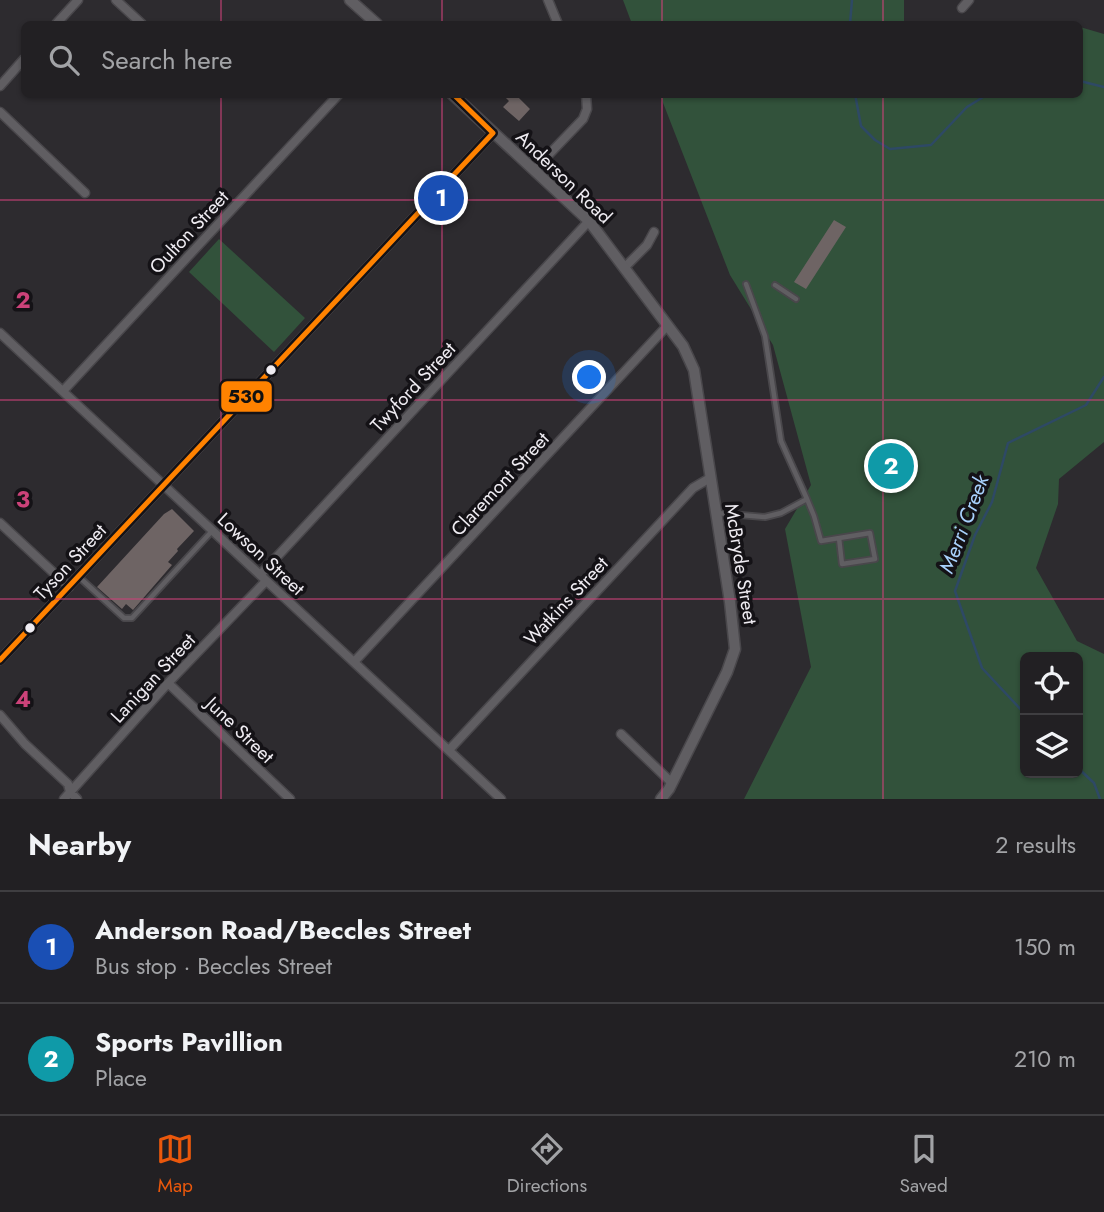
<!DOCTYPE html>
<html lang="en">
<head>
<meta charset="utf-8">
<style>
	body { margin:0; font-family:Jost,sans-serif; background:#2e2d30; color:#f1f3f6 }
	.controls { position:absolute; right:21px; bottom:21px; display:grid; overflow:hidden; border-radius:10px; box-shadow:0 2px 5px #0004 }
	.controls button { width:63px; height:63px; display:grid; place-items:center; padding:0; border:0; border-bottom:2px solid #3f3e41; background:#222023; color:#f1f3f6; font:35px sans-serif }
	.you { position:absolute; left:590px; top:378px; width:24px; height:24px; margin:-18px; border:5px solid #fff; border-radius:50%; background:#1a73e8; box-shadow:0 0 0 10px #1a73e833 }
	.badge { display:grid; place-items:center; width:46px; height:46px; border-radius:50%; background:#ea580c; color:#fff; font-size:23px; font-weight:700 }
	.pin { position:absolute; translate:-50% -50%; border:4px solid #fff; box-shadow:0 2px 7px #0006 }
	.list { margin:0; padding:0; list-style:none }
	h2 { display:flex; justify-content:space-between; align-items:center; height:91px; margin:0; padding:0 28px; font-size:30px }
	h2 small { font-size:23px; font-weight:400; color:#a2a3a6 }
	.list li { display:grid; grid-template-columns:46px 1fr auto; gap:21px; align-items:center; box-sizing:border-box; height:112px; padding:0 28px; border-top:2px solid #3f3e41 }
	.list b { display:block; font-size:26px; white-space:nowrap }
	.list p { margin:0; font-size:23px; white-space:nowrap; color:#a2a3a6 }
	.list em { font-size:23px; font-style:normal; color:#a2a3a6 }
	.icon { flex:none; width:38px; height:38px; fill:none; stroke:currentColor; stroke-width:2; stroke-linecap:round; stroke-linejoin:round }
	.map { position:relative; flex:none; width:1104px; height:799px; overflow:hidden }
	.search { position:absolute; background:#222023; box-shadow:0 2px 5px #0004; left:21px; right:21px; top:21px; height:77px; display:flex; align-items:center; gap:18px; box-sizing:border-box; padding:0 24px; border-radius:10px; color:#a2a3a6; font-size:26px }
	.sheet { height:315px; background:#222023 }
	nav { display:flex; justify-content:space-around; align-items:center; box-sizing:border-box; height:98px; border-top:2px solid #3f3e41; background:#222023; font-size:19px; color:#a2a3a6 }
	nav a { display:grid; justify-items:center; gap:4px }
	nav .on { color:#ea580c }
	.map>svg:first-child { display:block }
	.green { fill:#32523b; fill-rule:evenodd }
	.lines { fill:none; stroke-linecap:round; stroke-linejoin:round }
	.stream { stroke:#2e4965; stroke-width:2.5 }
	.building { fill:#6e6464 }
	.service-casing { stroke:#49474b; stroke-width:8 }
	.minor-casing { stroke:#49474b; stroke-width:11 }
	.tertiary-casing { stroke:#49474b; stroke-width:13 }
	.service { stroke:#605e62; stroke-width:4.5 }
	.minor { stroke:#605e62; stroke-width:8 }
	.tertiary { stroke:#605e62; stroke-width:10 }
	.bus-1-casing { stroke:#141216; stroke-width:10 }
	.bus-1 { stroke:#ff8200; stroke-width:5 }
	.grid { fill:none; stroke:#cb4279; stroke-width:2; stroke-opacity:0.55 }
	.bus-dot { fill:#efecf2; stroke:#141216; stroke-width:2.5 }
	.labels { text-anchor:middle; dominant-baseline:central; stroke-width:7; stroke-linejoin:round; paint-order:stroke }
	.street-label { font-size:19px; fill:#efecf2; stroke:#141216 }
	.water-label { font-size:21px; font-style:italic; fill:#a8d1fc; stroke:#141216 }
	.grid-label { font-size:23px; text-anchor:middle; font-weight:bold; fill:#cb4279; stroke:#141216; stroke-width:7; stroke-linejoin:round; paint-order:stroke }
	.line-badge { stroke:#141216; stroke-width:2.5 }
	.pale-badge-label { font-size:19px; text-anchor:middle; font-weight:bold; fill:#111 }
</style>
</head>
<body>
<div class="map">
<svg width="1104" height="799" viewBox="0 0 1104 799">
	<rect width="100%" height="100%" fill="#2d2b2f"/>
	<path class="green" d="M623,0H904V24H632Z
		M1080,27L1104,34V442L1059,479L1058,504L1036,568L1077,641L1104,654V799H744L811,667L785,529L811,485L773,345L730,275L660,95L1080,94ZM1025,657H1078V773H1025Z
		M219,239L305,318L274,352L189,272Z"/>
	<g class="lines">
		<path class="stream" d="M850,24L852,0
			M1080,81L1104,87
			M855,94L861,126L875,140L890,149L931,145L967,107L988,94
			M1025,714L982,668L955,591L975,535L992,502L1008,443L1086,405L1104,377
			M1078,768L1094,783L1100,799"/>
	</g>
	<path class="building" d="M502,94H515L530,109L519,121L503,107L509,101Z
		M834,220L846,227L806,289L794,282Z
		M872,451L910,452V481L871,480Z
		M172,509L194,531L177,549L178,551L168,562L172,565L133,610L126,604L122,609L97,587L164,514Z"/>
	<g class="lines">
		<g class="service-casing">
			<path id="service" d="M775,285L796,299
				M807,499L814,516L821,541L870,533L875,559L842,564L839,538
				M717,513L765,517L781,513L807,499L781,441L765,336L746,284
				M79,577L124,618H132L212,531"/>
		</g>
		<g class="minor-casing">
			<path id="minor" d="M116,0L142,24
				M548,0L558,24
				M962,8L969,0
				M56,24L78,0
				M0,86L24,59
				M0,112L85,193
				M534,170L583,119L587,109L586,94
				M624,268L647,245L654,232
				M0,333L501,799
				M63,391L339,94
				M0,523L69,587
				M260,575L589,221
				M0,660L493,133
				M354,662L667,326
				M168,683L290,799
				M0,715L25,744L68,784L70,792L77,799
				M621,734L672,783
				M449,750L693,488L710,478
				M64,799L168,683L266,581"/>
		</g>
		<g class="tertiary-casing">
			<path id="tertiary" d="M350,0L377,24
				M452,94L589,221L683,346L694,370L730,602L735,649L727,672L669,789L661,799"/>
		</g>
		<use href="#service" class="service"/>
		<use href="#minor" class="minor"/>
		<use href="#tertiary" class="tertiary"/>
		<g class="bus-1-casing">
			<path id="bus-1" d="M453,94L493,133
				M0,660L493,133"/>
		</g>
		<use href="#bus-1" class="bus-1"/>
	</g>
	<path class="grid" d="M221,0V24M442,0V24M662,0V24M883,0V24M221,94V799M442,94V799M662,94V799M883,94V799M0,200H1104M0,400H1104M0,599H1104"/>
	<g class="bus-dot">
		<circle cx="271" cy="370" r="6"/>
		<circle cx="30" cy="628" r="6"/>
	</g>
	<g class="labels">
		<g class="street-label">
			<text transform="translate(564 177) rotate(44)">Anderson Road</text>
			<text transform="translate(189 232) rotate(-47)">Oulton Street</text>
			<text transform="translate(413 387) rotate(-47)">Twyford Street</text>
			<text transform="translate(500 484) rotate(-47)">Claremont Street</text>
			<text transform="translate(261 554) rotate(43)">Lowson Street</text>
			<text transform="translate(70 562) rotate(-47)">Tyson Street</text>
			<text transform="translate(741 564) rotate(81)">McBryde Street</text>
			<text transform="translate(566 601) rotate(-47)">Watkins Street</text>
			<text transform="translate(153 678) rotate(-47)">Lanigan Street</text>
			<text transform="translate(240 730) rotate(44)">June Street</text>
		</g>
		<g class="water-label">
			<text transform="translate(964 524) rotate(-69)">Merri Creek</text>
		</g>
	</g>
	<g class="grid-label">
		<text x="23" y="308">2</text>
		<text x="23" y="507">3</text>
		<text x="23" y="707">4</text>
	</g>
	<rect class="line-badge" x="220" y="380" width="53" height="33" rx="7" fill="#ff8200"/>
	<g class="pale-badge-label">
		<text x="246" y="403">530</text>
	</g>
</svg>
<div class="controls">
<button><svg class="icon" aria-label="locate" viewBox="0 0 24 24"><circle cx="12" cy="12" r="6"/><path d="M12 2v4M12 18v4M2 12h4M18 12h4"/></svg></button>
<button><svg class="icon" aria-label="layers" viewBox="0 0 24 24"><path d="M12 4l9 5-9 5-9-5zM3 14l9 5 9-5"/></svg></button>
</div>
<div class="you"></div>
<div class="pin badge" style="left:441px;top:198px;background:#1a4fb4">1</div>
<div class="pin badge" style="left:891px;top:466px;background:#0f9aa8">2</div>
<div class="search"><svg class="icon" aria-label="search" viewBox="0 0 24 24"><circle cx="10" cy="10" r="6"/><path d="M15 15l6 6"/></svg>Search here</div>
</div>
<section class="sheet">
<h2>Nearby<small>2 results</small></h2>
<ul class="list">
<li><span class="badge" style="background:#1a4fb4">1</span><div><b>Anderson Road/Beccles Street</b><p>Bus stop · Beccles Street</p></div><em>150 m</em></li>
<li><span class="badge" style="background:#0f9aa8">2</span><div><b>Sports Pavillion</b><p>Place</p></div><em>210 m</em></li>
</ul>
</section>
<nav>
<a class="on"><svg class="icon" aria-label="map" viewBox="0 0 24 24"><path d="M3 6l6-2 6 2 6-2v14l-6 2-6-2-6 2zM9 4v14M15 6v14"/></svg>Map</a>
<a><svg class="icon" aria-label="directions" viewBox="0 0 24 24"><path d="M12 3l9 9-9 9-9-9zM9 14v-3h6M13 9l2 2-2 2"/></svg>Directions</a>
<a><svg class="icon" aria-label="saved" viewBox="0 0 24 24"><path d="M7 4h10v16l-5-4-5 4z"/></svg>Saved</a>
</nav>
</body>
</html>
